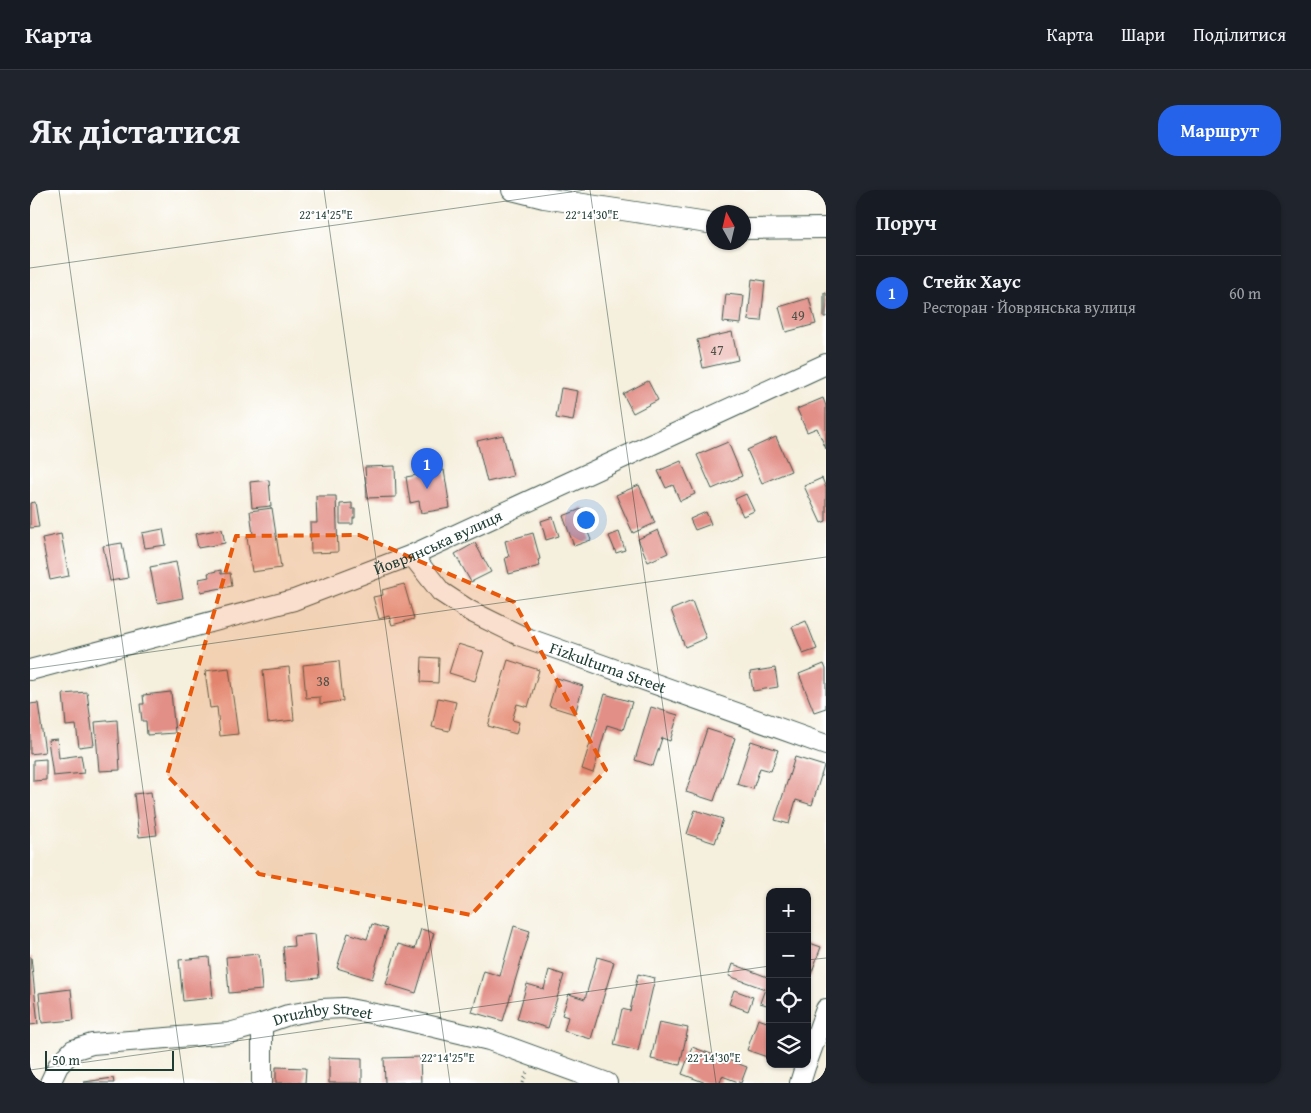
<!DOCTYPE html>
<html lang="uk">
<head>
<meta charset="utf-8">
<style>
	body { margin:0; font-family:"Gentium Book Plus",serif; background:#20242c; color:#f1f3f6 }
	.controls { position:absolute; right:15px; bottom:15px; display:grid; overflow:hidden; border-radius:10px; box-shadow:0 1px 4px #0004 }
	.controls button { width:45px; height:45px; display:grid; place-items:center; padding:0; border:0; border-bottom:1px solid #363941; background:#171b24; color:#f1f3f6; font:25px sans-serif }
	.compass { position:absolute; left:676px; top:15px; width:45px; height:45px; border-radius:50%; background:#171b24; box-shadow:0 1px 4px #0004; rotate:352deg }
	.scale { position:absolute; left:15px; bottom:12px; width:129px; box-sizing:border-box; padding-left:5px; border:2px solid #1f3d34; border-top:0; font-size:14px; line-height:18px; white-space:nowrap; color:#1f3d34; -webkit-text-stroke:4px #fff; paint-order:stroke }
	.you { position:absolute; left:555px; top:329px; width:18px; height:18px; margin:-12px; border:4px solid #fff; border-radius:50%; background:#1a73e8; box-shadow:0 0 0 8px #1a73e833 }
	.badge { display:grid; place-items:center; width:32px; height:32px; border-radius:50%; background:#2563eb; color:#fff; font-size:16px; font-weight:700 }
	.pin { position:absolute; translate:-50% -41px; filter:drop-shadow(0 1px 2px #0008) }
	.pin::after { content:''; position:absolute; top:26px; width:18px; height:15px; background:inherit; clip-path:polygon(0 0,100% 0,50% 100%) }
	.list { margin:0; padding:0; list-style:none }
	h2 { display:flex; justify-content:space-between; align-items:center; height:65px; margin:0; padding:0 20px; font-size:21px }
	h2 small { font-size:16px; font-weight:400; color:#9ea1a6 }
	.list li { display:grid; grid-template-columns:32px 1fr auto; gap:15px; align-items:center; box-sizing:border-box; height:75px; padding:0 20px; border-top:1px solid #363941 }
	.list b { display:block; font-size:19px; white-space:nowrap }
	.list p { margin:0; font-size:16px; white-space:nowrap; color:#9ea1a6 }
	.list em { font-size:16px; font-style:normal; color:#9ea1a6 }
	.icon { flex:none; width:28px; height:28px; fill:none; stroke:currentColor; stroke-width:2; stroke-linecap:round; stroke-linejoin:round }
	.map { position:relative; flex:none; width:796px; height:893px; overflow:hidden; border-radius:20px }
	header { display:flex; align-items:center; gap:30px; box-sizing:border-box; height:70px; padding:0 25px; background:#171b24; border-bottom:1px solid #363941 }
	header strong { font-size:24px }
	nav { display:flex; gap:28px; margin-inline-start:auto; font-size:18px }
	.intro { display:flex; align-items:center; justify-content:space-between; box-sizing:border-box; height:120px; padding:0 30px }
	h1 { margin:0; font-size:35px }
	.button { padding:12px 22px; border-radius:20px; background:#2563eb; color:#fff; font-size:18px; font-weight:700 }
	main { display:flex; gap:30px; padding:0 30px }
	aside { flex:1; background:#171b24; border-radius:20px; box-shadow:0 1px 4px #0004 }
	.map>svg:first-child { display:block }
	.building { fill:#e28f87 }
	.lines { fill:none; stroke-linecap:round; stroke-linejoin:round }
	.minor-casing { stroke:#3f584d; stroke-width:22 }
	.path { stroke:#3f584d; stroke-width:3; stroke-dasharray:1 4; stroke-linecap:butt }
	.minor { stroke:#fff; stroke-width:20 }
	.marked { fill:#e8590c; fill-opacity:0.2; stroke:#e8590c; stroke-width:4; stroke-dasharray:10 6; stroke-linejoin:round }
	.ticks { fill:none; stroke:#1f3d34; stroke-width:1; stroke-opacity:0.45 }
	.labels { text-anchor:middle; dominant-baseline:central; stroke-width:4; stroke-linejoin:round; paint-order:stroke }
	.number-label { font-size:14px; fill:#505249 }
	.street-label { font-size:16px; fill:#1f3d34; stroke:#fff }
	.ticks-label { font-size:12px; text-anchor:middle; fill:#1f3d34; stroke:#fff; stroke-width:4; stroke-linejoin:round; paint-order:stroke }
</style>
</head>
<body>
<header>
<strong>Карта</strong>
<nav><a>Карта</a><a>Шари</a><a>Поділитися</a></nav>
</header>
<div class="intro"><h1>Як дістатися</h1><a class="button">Маршрут</a></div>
<main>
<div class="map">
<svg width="796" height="893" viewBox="0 0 796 893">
	<rect width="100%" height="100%" fill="#fff"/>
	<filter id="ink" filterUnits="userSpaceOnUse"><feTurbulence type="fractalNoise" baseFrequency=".02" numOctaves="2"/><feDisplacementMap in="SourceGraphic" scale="10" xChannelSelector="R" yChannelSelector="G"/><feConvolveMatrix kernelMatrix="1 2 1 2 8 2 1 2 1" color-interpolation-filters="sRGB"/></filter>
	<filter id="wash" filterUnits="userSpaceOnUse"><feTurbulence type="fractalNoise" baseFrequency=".0096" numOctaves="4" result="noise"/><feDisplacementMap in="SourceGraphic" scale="20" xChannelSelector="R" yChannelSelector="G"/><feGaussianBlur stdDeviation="1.12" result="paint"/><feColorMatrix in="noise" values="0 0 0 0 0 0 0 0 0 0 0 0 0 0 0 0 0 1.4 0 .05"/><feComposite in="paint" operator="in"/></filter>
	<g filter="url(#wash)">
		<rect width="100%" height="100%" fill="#f5efdd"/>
		<g id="blocks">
			<path class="building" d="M722,89L735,91L731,131L718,130Z
				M794,103H796V127H794Z
				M696,104L714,106L711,134L693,132Z
				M779,108L786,134L756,142L749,117Z
				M702,142L708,170L673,178L667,150Z
				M618,191L628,210L603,223L593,204Z
				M531,198L548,201L543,231L526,228Z
				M793,208L796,216V259L787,238L777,242L767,219Z
				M473,245L483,286L457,292L447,251Z
				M746,247L761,281L732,293L717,260Z
				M698,252L712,286L682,299L667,265Z
				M651,271L665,304L650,311L643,295L636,298L628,281Z
				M365,276L366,307L337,308L335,277Z
				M414,280L420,318L391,323L389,311L380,313L376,287Z
				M792,288L796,298V331L791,333L774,296Z
				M239,290L241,316L222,318L220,292Z
				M609,295L625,333L603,343L586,305Z
				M716,304L724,321L713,326L705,309Z
				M286,306H306L308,362L281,363L280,333H287Z
				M5,312L9,337L0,338V313Z
				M322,313V319H325V328H323V334H310V314Z
				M242,318L251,378L222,382L217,347L223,345L220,321Z
				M554,318L562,338L557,340L561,350L544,356L533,326Z
				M676,322L681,334L665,340L660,329Z
				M523,327L529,346L516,350L511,331Z
				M133,339L136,355L115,358L112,343Z
				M192,339L195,353L168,358L165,344Z
				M628,340L638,363L618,372L608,349Z
				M589,342L595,360L586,363L579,346Z
				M503,343L510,369L508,370L510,376L479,384L475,368L479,367L475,351Z
				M31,344L39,386L20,390L12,348Z
				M92,353L98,388L80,391L73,356Z
				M445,353L461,382L441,392L425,364Z
				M146,372L153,408L127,413L120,377Z
				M191,380V384L200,383L202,396L171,402L169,389L179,387L178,383Z
				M374,394L384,429L362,435L359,426L349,429L343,407L353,405L352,400Z
				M662,411L676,448L655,457L641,420Z
				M776,431L787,459L773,464L762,437Z
				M428,454L454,462L445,491L419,483Z
				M392,467L409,468L408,493L391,492Z
				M478,470L509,480L498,517L487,514L482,530L489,532L486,544L458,536Z
				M309,471L313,511L290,514V507L276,508L273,475Z
				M794,474L796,479V518L784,522L769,484Z
				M259,477L264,530L238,533L233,480Z
				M199,478L208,544L190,546L187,517L180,518L175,481Z
				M745,478L748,497L723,501L720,482Z
				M527,488L553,496L545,524L519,516Z
				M57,502L64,555L49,557L46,535L36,536L33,504Z
				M141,502L145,543L117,545L116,531H112L110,514H114L113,505Z
				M575,504L602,512L593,540L577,535L563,583L552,579Z
				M408,508L426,512L419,541L402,537Z
				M8,513L15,562L0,564V514Z
				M621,517L648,525L640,551L632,548L623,576L605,570Z
				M87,530L90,580L69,581L65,532Z
				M677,539L705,548L684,611L656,602Z
				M27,549L29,568L51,565L54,583L23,586L18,550Z
				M721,551L748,560L741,581L730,578L723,599L707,594Z
				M765,567L794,576L782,615L766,610L759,634L745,630Z
				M16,569V590L3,591V570Z
				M121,602L127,645L109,647L104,604Z
				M665,620L693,629L685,653L657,644Z
				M342,734L357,739L342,789L307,778L318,743L337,749Z
				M484,736L500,741L473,831L442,822L454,781L470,786Z
				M391,739L404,743L386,803L356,794L368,754L385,759Z
				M285,744L289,788L256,791L253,757L264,756L263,746Z
				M777,752L791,757L780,787L777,786Z
				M229,764L232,800L199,803L196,767Z
				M0,767H1L8,834L0,835Z
				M179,767L183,808L153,811L149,770Z
				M567,767L584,772L561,849L534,841L538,827L532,825L539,804L555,809Z
				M703,774L740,788V816L730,813L735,799L699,786Z
				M519,780L534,785L518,838L487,829L497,794L514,799Z
				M608,784L625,788L608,861L584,855L592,819L600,821Z
				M41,799L44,830L12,833L9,803Z
				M704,800L723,807L718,821L699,814Z
				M728,829L740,833V868L717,860Z
				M629,832L658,838L650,875L621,869Z
				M662,857L717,877L711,893L692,886L690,893H676L652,884Z
				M299,867L332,868V893H299Z
				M390,867L391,893H355L354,868Z
				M246,877L276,878L275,893H246Z
				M83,888L84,893H55L54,892Z"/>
		</g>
	</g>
	<g filter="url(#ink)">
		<use href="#blocks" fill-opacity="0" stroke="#3f584d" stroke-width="1"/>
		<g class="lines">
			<g class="minor-casing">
				<g id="minor">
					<path d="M482,0L514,8L684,34"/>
					<path d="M714,39L796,38"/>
					<path id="s1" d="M382,365L411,402L440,421L491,446L796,555"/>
					<path id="s2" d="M0,480L264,410L382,365L796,174"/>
					<path d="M232,834V893"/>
					<path d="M777,872L796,819"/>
					<path id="s3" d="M20,893L28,876L43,860L62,854L199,843L232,834L258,825L291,819L314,818L371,829L459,850L577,893"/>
					<path d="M770,893L776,874"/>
				</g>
			</g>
			<path class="path" d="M493,893L497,882"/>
			<use href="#minor" class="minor"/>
		</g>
	</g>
	<path class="marked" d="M329,345L484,412L576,580L441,725L229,684L137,585L206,346Z"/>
	<path class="ticks" d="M29,0L154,893M294,0L420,893M560,0L686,893M0,78L555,0M0,479L796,367M777,770L796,768M0,880L740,776"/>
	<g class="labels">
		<g class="number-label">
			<text x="768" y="125">49</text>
			<text x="687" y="160">47</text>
			<text x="293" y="491">38</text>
		</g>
		<g class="street-label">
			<text stroke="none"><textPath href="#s2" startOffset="428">Йоврянська вулиця</textPath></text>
			<text stroke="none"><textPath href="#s1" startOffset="231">Fizkulturna Street</textPath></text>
			<text stroke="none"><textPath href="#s3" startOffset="295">Druzhby Street</textPath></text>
		</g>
	</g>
	<g class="ticks-label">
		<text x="296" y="29">22°14'25"E</text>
		<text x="562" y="29">22°14'30"E</text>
		<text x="418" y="872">22°14'25"E</text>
		<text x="684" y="872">22°14'30"E</text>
	</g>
</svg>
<div class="controls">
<button>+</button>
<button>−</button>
<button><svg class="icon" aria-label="locate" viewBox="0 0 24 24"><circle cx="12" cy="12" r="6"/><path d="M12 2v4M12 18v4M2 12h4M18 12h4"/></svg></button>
<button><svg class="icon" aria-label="layers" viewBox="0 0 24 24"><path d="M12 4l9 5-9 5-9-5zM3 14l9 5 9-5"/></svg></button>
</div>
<svg class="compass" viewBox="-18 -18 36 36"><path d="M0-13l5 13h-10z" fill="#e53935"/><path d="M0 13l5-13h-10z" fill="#9ea1a6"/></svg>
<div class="scale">50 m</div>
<div class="you"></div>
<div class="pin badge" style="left:397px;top:299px">1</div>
</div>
<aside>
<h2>Поруч<small></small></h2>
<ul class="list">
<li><span class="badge">1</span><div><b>Стейк Хаус</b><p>Ресторан · Йоврянська вулиця</p></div><em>60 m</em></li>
</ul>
</aside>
</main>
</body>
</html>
